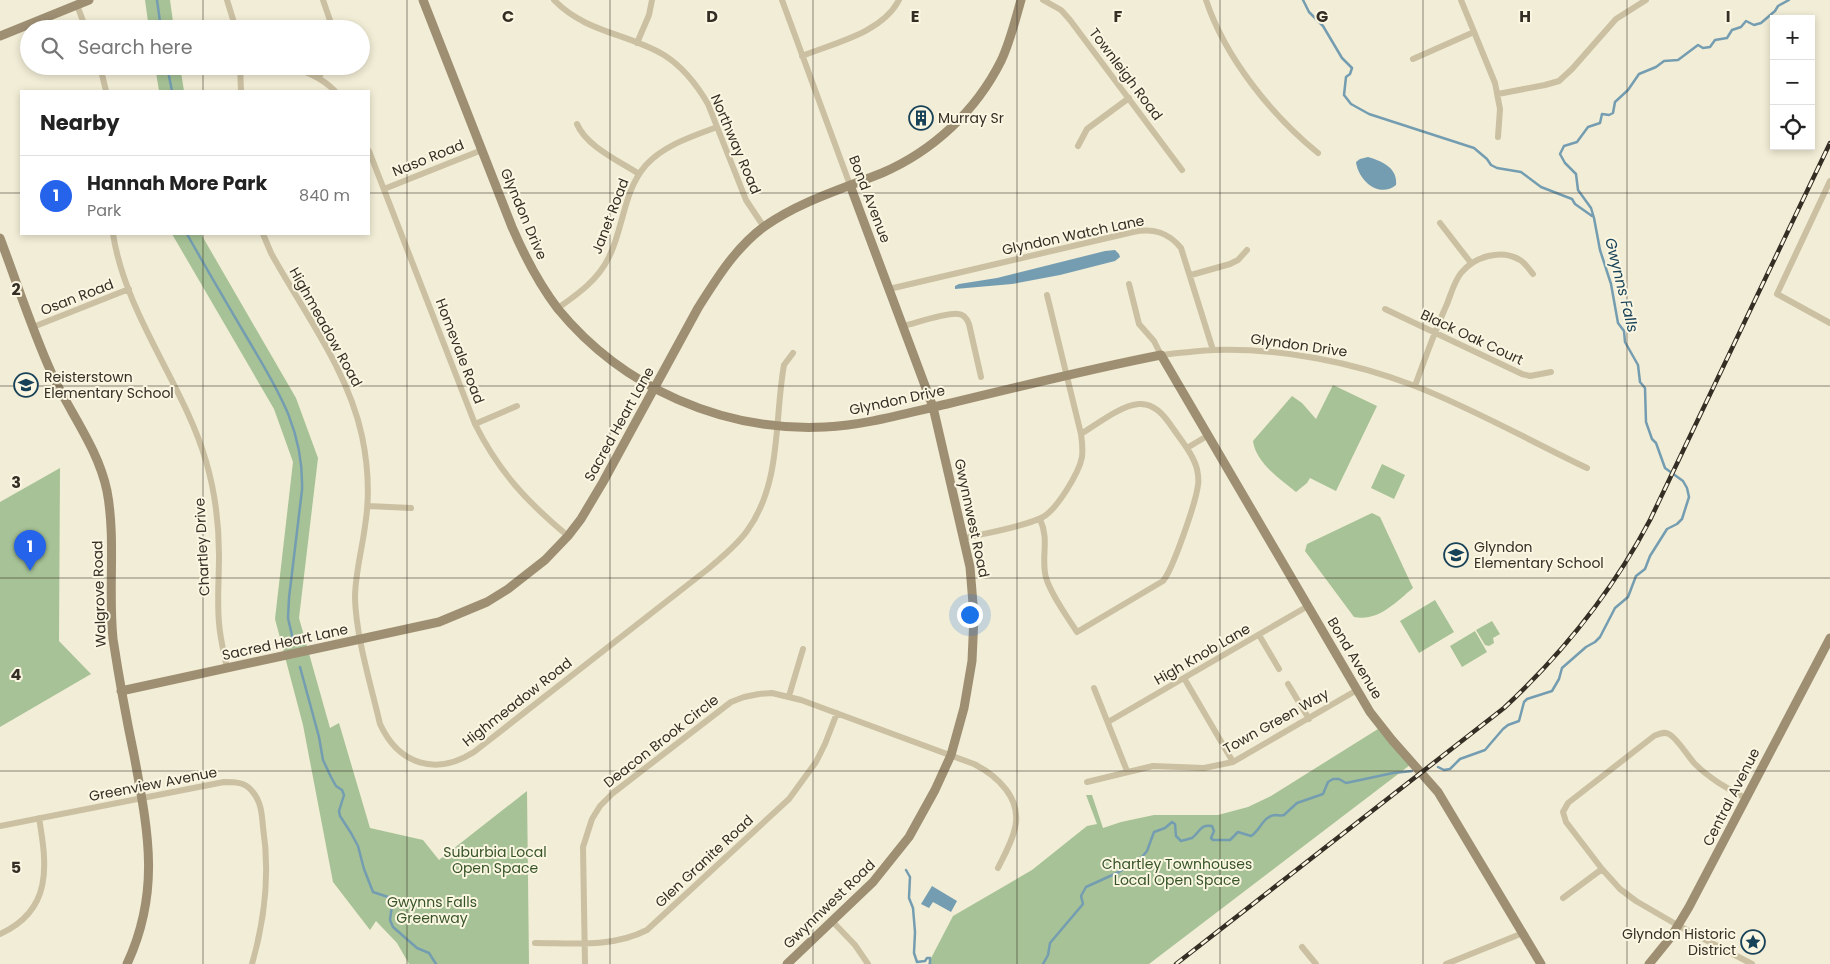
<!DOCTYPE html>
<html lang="en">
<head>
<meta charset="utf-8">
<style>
	body { margin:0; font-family:Poppins,sans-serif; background:#f6f6f6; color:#222 }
	.controls { position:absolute; right:15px; top:15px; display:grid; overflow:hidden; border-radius:0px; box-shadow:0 2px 8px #0003 }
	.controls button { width:45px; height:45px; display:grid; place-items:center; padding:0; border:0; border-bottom:1px solid #e0e0e0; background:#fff; color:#222; font:25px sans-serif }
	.you { position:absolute; left:969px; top:614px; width:18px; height:18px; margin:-12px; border:4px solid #fff; border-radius:50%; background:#1a73e8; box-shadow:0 0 0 8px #1a73e833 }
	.badge { display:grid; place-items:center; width:32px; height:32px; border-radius:50%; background:#2563eb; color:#fff; font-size:16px; font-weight:700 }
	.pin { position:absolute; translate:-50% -41px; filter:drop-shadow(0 1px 2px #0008) }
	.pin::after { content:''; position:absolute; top:26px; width:18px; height:15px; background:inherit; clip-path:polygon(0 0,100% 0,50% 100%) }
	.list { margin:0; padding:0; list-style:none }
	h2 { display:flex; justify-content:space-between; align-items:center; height:65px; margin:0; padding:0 20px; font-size:21px }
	h2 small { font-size:16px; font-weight:400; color:#767676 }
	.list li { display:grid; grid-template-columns:32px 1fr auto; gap:15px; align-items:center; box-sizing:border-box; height:80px; padding:0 20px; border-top:1px solid #e0e0e0 }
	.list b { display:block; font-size:19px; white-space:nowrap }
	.list p { margin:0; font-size:16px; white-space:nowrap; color:#767676 }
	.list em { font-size:16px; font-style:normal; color:#767676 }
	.icon { flex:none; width:28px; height:28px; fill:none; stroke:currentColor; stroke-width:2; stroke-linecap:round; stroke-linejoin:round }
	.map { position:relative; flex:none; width:1830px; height:964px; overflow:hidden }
	.search { position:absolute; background:#fff; box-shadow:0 2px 8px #0003; left:20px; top:20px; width:350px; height:55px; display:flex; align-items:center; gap:12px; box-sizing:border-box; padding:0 18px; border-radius:28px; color:#767676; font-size:19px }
	.panel { position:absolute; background:#fff; box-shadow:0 2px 8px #0003; left:20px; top:90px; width:350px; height:145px; border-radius:0px }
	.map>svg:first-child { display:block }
	.green { fill:#a7c296 }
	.water { fill:#749db1 }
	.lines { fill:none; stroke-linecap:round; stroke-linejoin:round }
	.stream { stroke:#749db1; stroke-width:2.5 }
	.street { stroke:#cbc0a2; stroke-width:6 }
	.secondary { stroke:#9e8f73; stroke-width:9 }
	.rail-casing { stroke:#352e25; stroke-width:4.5 }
	.rail { stroke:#faf6e2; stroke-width:2.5; stroke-dasharray:8; stroke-linecap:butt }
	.grid { fill:none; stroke:#352e25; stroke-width:1; stroke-opacity:0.55 }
	.labels { text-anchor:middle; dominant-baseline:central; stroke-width:4; stroke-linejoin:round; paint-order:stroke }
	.street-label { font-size:14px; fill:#352e25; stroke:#faf6e2 }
	.poi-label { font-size:14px; fill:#352e25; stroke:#faf6e2; text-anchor:start }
	.park-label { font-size:14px; fill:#375427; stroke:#faf6e2 }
	.water-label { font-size:15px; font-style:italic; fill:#184258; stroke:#faf6e2 }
	.grid-label { font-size:16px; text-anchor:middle; font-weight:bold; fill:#352e25; stroke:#faf6e2; stroke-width:4; stroke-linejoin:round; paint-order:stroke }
</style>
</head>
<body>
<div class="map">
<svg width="1830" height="964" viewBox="0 0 1830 964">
	<rect width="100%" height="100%" fill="#f2edd6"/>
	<path class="green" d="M145,0H170L174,29H149Z
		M155,66H180L184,91H159Z
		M172,234H201L296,398L318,458L299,618L330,728L339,723L370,828L423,840L439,860L527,791L529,964H409L397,943L376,921L370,930L333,882L303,725L275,619L293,462L274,409Z
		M1333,385L1377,406L1336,491L1310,478L1307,483L1296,492C1280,479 1256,463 1253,441L1292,396L1302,403L1316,419Z
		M1382,464L1405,475L1394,499L1371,488Z
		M60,468L59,641L91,674L0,727V502Z
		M1372,513L1380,517L1413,588C1396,602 1378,622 1354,617L1305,551L1307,544Z
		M1435,600L1454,632L1419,653L1400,621Z
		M1492,621L1500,634L1493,638L1494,643L1489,646L1485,645L1476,630Z
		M1475,631L1487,652L1462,667L1450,646Z
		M1378,729L1410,765L1149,964H928L953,916L1032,870L1087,826L1097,824L1086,795H1092L1103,828L1121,822L1154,815H1218L1248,807L1271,796Z"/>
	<path class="water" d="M1368,157C1382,161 1398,168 1396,185C1379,199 1358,180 1356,162L1360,159Z
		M1115,250L1119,254L1120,257L1115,261L1060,275L1012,284L955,289V286L959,284L997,278L1105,251Z
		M932,886L957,901L951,912L933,902L929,908L921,904Z"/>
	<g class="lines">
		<path class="stream" d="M157,0L161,29
			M1303,0L1309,12L1323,26L1342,58L1352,68L1350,74L1346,77L1344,95L1351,104L1369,114L1474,148L1487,159L1491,165L1497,168L1521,172L1541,187L1572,199L1575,204L1592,216
			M167,66L172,91
			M187,234C206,268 226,302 246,336C276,387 304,428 302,490L289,598L288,618L293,640
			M300,667L319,737L323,760L331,777L336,786L342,790L344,795L339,811L340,816L351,833L358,846L364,869L373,892L388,897L392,905L390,920L393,927L417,948L429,953L436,964
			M1438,767L1444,770L1450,769L1460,759L1485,750L1503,729L1508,725L1519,721L1524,702L1527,699L1552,691L1559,679L1562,668L1586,647L1595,642L1600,637L1615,608L1628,597L1636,576L1645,569L1650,556L1667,529L1677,524L1682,519L1689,497L1687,488L1683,481L1665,468L1656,443L1652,439L1646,422L1645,388L1640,382L1638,365L1625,342L1624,331L1618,323L1611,284L1600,250L1594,218L1591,208L1578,190L1576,174L1565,163L1560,154L1564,146L1577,142L1588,127L1600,123L1602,114L1609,115L1613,113L1615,102L1628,90L1639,74L1656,67L1664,61L1678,60L1698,45L1703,48L1710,47L1715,40L1727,38L1732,30L1741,27L1746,21L1754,25L1761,23L1775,11L1778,6L1789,0
			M906,870L910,877L909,898L913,908L915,932L914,953L917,962L925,961L927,958H930V964
			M1043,964L1048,955L1050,943L1083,904L1081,896L1086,887L1119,872L1142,857L1147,851L1154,832L1165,828L1172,822L1175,824L1176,836L1181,841L1192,838C1200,832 1200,824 1212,826L1214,831L1211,838L1213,840H1230L1238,832L1251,836C1260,831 1263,816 1275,815C1278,815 1281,816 1284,815L1297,803L1323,794L1328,782L1333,779H1339L1346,783L1393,773L1412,771"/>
		<path class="street" d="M227,0L236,29
			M323,0L333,29
			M554,0C586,33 627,33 664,55C683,67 697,85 708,104L746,200L764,227
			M782,0L850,185
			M1043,0L1061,10L1070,20L1182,170
			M1206,0C1225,57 1271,115 1318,153
			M1461,0L1495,83L1500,109L1498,137
			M77,5L86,29
			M637,43L649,15L652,0
			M802,56C834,43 882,33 899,0
			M1413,59L1474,32
			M100,66L106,91
			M240,66L241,91
			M285,66C305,70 321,77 335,91
			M319,77L325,66
			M1498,94L1545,85L1559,81L1572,69L1616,19L1646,0
			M577,124C586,146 619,161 639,174
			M1078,146L1087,129L1129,98
			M369,151L475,424C499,472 527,502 568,536
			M1830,181L1777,294L1830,323
			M384,189L482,150
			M1440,223L1471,263
			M113,234C126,316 183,383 206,461C215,492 219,523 219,555C219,578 217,601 219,623C220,638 224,653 227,668
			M263,234L271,253C303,311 348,370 362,436C368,465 370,496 365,526C362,550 355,574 355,598C356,637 371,685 380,724C399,765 436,776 474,752L708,569C722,557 736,546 747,531C782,483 774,421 784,365L793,353
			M1191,275L1230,264L1238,260L1247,250
			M1129,284L1139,324L1154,341L1161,355C1179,353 1196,351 1214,350C1281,348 1353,362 1415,386C1474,409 1530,441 1587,468
			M889,289L1133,232C1153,228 1168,232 1181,248L1213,350
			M558,308C578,294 598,280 609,257C624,227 623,191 646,165C664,145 693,136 717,127
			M1385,309L1522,374L1530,376L1551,372
			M903,326C916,323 948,312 958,314C964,314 967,319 969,324L981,377
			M33,327L129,289
			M1415,386C1425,358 1435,331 1447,304C1451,294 1454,282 1461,273C1474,257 1501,248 1520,260C1525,263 1529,269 1533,274
			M475,424L517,406
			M1187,448L1207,436
			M368,506L411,508
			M1040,519C1049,539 1042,553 1045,573C1047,589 1068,618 1077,632L1163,581C1173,569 1196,502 1198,485C1199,480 1198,474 1197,469C1193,454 1181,440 1172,427C1164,415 1154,403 1139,404C1121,405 1096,425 1081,434
			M965,538C986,533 1024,527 1043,517C1057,509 1079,473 1082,457C1083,449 1082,441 1081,434L1047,295
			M1259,635L1279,669
			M1184,678L1233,762
			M1288,684L1309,719
			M1094,688L1127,771
			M789,696L803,649
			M1108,722L1308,606
			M1087,782L1153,766L1204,768L1233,762L1357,690
			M1745,798C1727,788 1710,779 1695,764C1688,757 1678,739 1669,734C1664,731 1659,734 1654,736L1568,803L1563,812L1566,822L1602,869L1620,889L1636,901L1679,926L1752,964
			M0,826L224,782C235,782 245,782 252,791C261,801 262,814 263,827C270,873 265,919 252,964
			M1563,898L1602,869
			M833,922L855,945L868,964
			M0,934C53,910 47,865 39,818
			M535,943C572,943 612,948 647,930L789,799L816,762L825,744L837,713
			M1302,947L1316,964
			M585,964L583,847L592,819L600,806L613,793L731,702L744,697L759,694L772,693L801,700L974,764C998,776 1022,799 1015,828C1012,842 1004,856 998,868
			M1446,964L1523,933"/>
		<path class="secondary" d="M423,0L512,227C524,255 539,284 558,309C623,388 723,432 825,427C866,425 907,413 947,404C1018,387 1089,369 1161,355L1370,712L1392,740L1438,792L1541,964
			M0,36L89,0
			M0,238C17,283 32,330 52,374C70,413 98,448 107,491C116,539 108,590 113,639C119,678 126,717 134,755C148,831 161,891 127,964
			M121,691L439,622L487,602L508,589L545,560L568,536L581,519L603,482L698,308C717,278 736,247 765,226C801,201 842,189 882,173C933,151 976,111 1001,61C1010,42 1015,21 1021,0
			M787,964L873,882L909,837L935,790L951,755L964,708L972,661L974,616L970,567L933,407L850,185
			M1649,964L1671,937L1689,907L1830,638"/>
		<g class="rail-casing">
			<path id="rail" d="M1176,964L1504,708C1563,653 1612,592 1650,520L1830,143"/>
		</g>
		<use href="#rail" class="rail"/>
	</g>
	<path class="grid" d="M203,0V29M407,0V964M610,0V964M813,0V964M1017,0V964M1220,0V964M1423,0V964M1627,0V964M203,66V91M0,193H21M369,193H1830M203,234V964M0,386H1830M0,578H1830M0,771H1830"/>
	<defs>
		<g id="building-ring" transform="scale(1.25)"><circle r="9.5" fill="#faf6e2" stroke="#184258" stroke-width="1.5"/><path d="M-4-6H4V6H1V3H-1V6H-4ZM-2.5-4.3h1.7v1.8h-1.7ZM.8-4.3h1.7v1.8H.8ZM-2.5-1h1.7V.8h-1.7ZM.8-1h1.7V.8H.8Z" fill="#184258"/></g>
		<g id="school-ring" transform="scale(1.25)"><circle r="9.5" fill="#faf6e2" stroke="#184258" stroke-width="1.5"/><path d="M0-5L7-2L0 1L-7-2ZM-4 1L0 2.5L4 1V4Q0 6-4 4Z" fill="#184258"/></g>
		<g id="sight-ring" transform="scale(1.25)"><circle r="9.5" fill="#faf6e2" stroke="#184258" stroke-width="1.5"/><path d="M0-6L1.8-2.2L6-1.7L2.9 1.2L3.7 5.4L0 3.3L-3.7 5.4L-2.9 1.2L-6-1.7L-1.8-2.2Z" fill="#184258"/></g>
	</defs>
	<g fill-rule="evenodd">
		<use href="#building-ring" x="921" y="118"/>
		<use href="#school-ring" x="26" y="385"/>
		<use href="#school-ring" x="1456" y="555"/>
		<use href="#sight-ring" x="1753" y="942"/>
	</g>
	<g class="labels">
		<g class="street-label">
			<text transform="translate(1126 74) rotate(53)">Townleigh Road</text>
			<text transform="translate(736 144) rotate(67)">Northway Road</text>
			<text transform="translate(428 158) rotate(-22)">Naso Road</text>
			<text transform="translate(870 199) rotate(69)">Bond Avenue</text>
			<text transform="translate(524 214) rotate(67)">Glyndon Drive</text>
			<text transform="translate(610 216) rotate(-69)">Janet Road</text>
			<text transform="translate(1073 235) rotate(-12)">Glyndon Watch Lane</text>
			<text transform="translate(77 297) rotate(-21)">Osan Road</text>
			<text transform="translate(326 327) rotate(61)">Highmeadow Road</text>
			<text transform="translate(1472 337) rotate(25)">Black Oak Court</text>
			<text transform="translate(1299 345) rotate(8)">Glyndon Drive</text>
			<text transform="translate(460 351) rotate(69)">Homevale Road</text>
			<text transform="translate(897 400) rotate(-12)">Glyndon Drive</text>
			<text transform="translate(619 424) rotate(-61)">Sacred Heart Lane</text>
			<text transform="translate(972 518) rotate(78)">Gwynnwest Road</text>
			<text transform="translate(202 547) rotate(-93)">Chartley Drive</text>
			<text transform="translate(99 594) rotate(-92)">Walgrove Road</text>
			<text transform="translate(285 642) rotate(-12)">Sacred Heart Lane</text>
			<text transform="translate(1202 654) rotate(-30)">High Knob Lane</text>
			<text transform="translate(1355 658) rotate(59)">Bond Avenue</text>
			<text transform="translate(517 702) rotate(-38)">Highmeadow Road</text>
			<text transform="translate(1276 721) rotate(-29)">Town Green Way</text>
			<text transform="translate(661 741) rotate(-38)">Deacon Brook Circle</text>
			<text transform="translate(153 784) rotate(-11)">Greenview Avenue</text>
			<text transform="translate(1731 797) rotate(-63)">Central Avenue</text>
			<text transform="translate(704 861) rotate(-43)">Glen Granite Road</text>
			<text transform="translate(829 904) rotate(-44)">Gwynnwest Road</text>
		</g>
		<g class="poi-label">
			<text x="938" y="118">Murray Sr</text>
			<text x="44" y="377">Reisterstown<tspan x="44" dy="16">Elementary School</tspan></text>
			<text x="1474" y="547">Glyndon<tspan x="1474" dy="16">Elementary School</tspan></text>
			<text x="1736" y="934" text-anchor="end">Glyndon Historic<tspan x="1736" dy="16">District</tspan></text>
		</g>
		<g class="park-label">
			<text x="495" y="852">Suburbia Local<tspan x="495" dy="16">Open Space</tspan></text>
			<text x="1177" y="864">Chartley Townhouses<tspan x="1177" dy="16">Local Open Space</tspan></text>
			<text x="432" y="902">Gwynns Falls<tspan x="432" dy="16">Greenway</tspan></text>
		</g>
		<g class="water-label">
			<text transform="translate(1622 285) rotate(76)">Gwynns Falls</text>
		</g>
	</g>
	<g class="grid-label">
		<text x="508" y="22">C</text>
		<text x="712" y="22">D</text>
		<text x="915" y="22">E</text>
		<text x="1118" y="22">F</text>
		<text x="1322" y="22">G</text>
		<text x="1525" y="22">H</text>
		<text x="1728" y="22">I</text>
		<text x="16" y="295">2</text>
		<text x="16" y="488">3</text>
		<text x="16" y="680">4</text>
		<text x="16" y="873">5</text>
	</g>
</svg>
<div class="controls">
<button>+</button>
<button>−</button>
<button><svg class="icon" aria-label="locate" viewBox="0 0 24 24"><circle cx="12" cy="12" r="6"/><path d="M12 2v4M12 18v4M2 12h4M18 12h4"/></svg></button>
</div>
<div class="you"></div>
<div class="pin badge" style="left:30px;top:571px">1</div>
<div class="search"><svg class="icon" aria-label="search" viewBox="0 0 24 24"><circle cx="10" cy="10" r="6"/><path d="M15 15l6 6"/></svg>Search here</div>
<section class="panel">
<h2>Nearby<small></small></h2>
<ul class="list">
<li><span class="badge">1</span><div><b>Hannah More Park</b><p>Park</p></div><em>840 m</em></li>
</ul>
</section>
</div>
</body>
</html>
